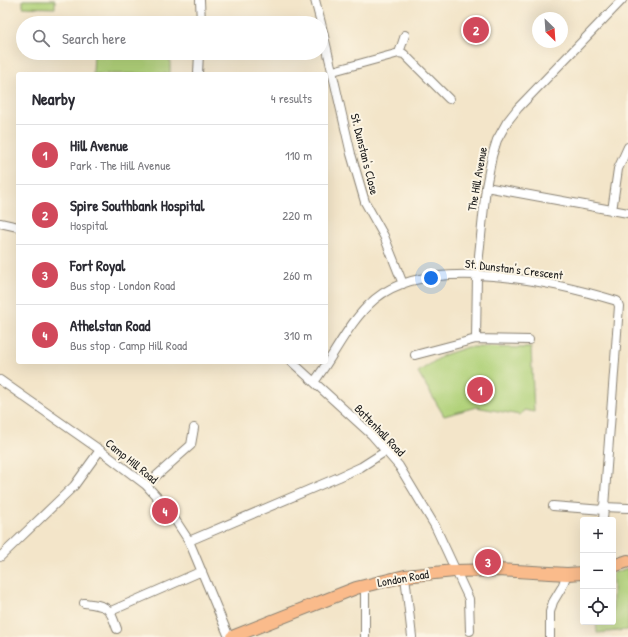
<!DOCTYPE html>
<html lang="en">
<head>
<meta charset="utf-8">
<style>
	body { margin:0; font-family:"Patrick Hand",sans-serif; background:#f7f7f7; color:#2b2b33 }
	.controls { position:absolute; right:12px; bottom:12px; display:grid; overflow:hidden; border-radius:4px; box-shadow:0 4px 16px #0002 }
	.controls button { width:36px; height:36px; display:grid; place-items:center; padding:0; border:0; border-bottom:1px solid #e1e1e2; background:#fff; color:#2b2b33; font:20px sans-serif }
	.compass { position:absolute; left:532px; top:12px; width:36px; height:36px; border-radius:50%; background:#fff; box-shadow:0 4px 16px #0002; rotate:155deg }
	.you { position:absolute; left:431px; top:278px; width:14px; height:14px; margin:-10px; border:3px solid #fff; border-radius:50%; background:#1a73e8; box-shadow:0 0 0 6px #1a73e833 }
	.badge { display:grid; place-items:center; width:26px; height:26px; border-radius:50%; background:#d1495b; color:#fff; font-size:13px; font-weight:700 }
	.pin { position:absolute; translate:-50% -50%; border:2px solid #fff; box-shadow:0 1px 4px #0006 }
	.list { margin:0; padding:0; list-style:none }
	h2 { display:flex; justify-content:space-between; align-items:center; height:52px; margin:0; padding:0 16px; font-size:17px }
	h2 small { font-size:13px; font-weight:400; color:#7c7c81 }
	.list li { display:grid; grid-template-columns:26px 1fr auto; gap:12px; align-items:center; box-sizing:border-box; height:60px; padding:0 16px; border-top:1px solid #e1e1e2 }
	.list b { display:block; font-size:15px; white-space:nowrap }
	.list p { margin:0; font-size:13px; white-space:nowrap; color:#7c7c81 }
	.list em { font-size:13px; font-style:normal; color:#7c7c81 }
	.icon { flex:none; width:22px; height:22px; fill:none; stroke:currentColor; stroke-width:2; stroke-linecap:round; stroke-linejoin:round }
	.map { position:relative; flex:none; width:628px; height:637px; overflow:hidden }
	.search { position:absolute; background:#fff; box-shadow:0 4px 16px #0002; left:16px; top:16px; width:312px; height:44px; display:flex; align-items:center; gap:10px; box-sizing:border-box; padding:0 14px; border-radius:22px; color:#7c7c81; font-size:15px }
	.panel { position:absolute; background:#fff; box-shadow:0 4px 16px #0002; left:16px; top:72px; width:312px; height:292px; border-radius:4px }
	.map>svg:first-child { display:block }
	.green { fill:#b1d27a; stroke:#66774b }
	.lines { fill:none; stroke-linecap:round; stroke-linejoin:round }
	.street-casing { stroke:#888072; stroke-width:10 }
	.primary-casing { stroke:#888072; stroke-width:14 }
	.street { stroke:#fff; stroke-width:8 }
	.primary { stroke:#fabb8b; stroke-width:12 }
	.labels { text-anchor:middle; dominant-baseline:central; stroke-width:4; stroke-linejoin:round; paint-order:stroke }
	.street-label { font-size:12px; fill:#1c1c1c; stroke:#fcf5e5 }
</style>
</head>
<body>
<div class="map">
<svg width="628" height="637" viewBox="0 0 628 637">
	<rect width="100%" height="100%" fill="#fcf5e5"/>
	<filter id="ink" filterUnits="userSpaceOnUse"><feTurbulence type="fractalNoise" baseFrequency=".025" numOctaves="2"/><feDisplacementMap in="SourceGraphic" scale="8" xChannelSelector="R" yChannelSelector="G"/><feConvolveMatrix kernelMatrix="1 2 1 2 8 2 1 2 1" color-interpolation-filters="sRGB"/></filter>
	<filter id="wash" filterUnits="userSpaceOnUse"><feTurbulence type="fractalNoise" baseFrequency=".012" numOctaves="4" result="noise"/><feDisplacementMap in="SourceGraphic" scale="16" xChannelSelector="R" yChannelSelector="G"/><feGaussianBlur stdDeviation="0.9" result="paint"/><feColorMatrix in="noise" values="0 0 0 0 0 0 0 0 0 0 0 0 0 0 0 0 0 1.4 0 .05"/><feComposite in="paint" operator="in"/></filter>
	<g filter="url(#wash)">
		<rect width="100%" height="100%" fill="#f3e5c9"/>
		<path class="green" d="M23,0H55V8L23,7Z
			M94,53H170V74H93Z
			M468,347L531,348L534,412L524,410L520,415L476,407L444,416L418,372L444,355Z
			M628,568V630L597,633L596,622H613V573Z"/>
	</g>
	<g filter="url(#ink)">
		<g class="lines">
			<g class="street-casing">
				<path id="street" d="M200,0L201,23
					M315,0L321,23
					M321,23L351,154L365,202L384,236L403,284
					M399,53L405,35
					M333,71L399,53L404,54L449,99
					M198,74L199,53
					M486,187L628,213
					M612,211L618,169L628,147
					M0,223L18,227
					M476,339L529,340
					M415,355L476,339L477,275L486,187L492,156L497,140L507,122L518,108L622,0
					M292,362L372,435L399,466L435,526L469,599L470,631
					M0,380L100,450L146,485L168,509L189,541L229,637
					M314,382C335,355 348,322 375,299C429,254 555,282 617,301L619,306L603,520
					M146,485L191,445L194,428
					M553,506L603,510
					M603,507L628,508
					M189,541L339,477L361,467L386,451
					M0,557L74,486L100,450
					M405,576L412,637
					M84,603C108,606 109,606 117,629
					M111,611L202,571
					M365,637V585
					M550,637V612L553,602L562,587L567,574"/>
			</g>
			<g class="primary-casing">
				<path id="primary" d="M613,566L628,561
					M232,637L356,588L405,576L454,571L498,570L567,574L583,573"/>
			</g>
			<use href="#street" class="street"/>
			<use href="#primary" class="primary"/>
		</g>
	</g>
	<g class="labels">
		<g class="street-label">
			<text transform="translate(365 154) rotate(76)">St. Dunstan's Close</text>
			<text transform="translate(477 179) rotate(-80)">The Hill Avenue</text>
			<text transform="translate(514 269) rotate(7)">St. Dunstan's Crescent</text>
			<text transform="translate(380 430) rotate(46)">Battenhall Road</text>
			<text transform="translate(132 461) rotate(39)">Camp Hill Road</text>
			<text transform="translate(403 578) rotate(-10)">London Road</text>
		</g>
	</g>
</svg>
<div class="controls">
<button>+</button>
<button>−</button>
<button><svg class="icon" aria-label="locate" viewBox="0 0 24 24"><circle cx="12" cy="12" r="6"/><path d="M12 2v4M12 18v4M2 12h4M18 12h4"/></svg></button>
</div>
<svg class="compass" viewBox="-18 -18 36 36"><path d="M0-13l5 13h-10z" fill="#e53935"/><path d="M0 13l5-13h-10z" fill="#7c7c81"/></svg>
<div class="you"></div>
<div class="pin badge" style="left:480px;top:390px">1</div>
<div class="pin badge" style="left:476px;top:30px">2</div>
<div class="pin badge" style="left:488px;top:562px">3</div>
<div class="pin badge" style="left:165px;top:511px">4</div>
<div class="search"><svg class="icon" aria-label="search" viewBox="0 0 24 24"><circle cx="10" cy="10" r="6"/><path d="M15 15l6 6"/></svg>Search here</div>
<section class="panel">
<h2>Nearby<small>4 results</small></h2>
<ul class="list">
<li><span class="badge">1</span><div><b>Hill Avenue</b><p>Park · The Hill Avenue</p></div><em>110 m</em></li>
<li><span class="badge">2</span><div><b>Spire Southbank Hospital</b><p>Hospital</p></div><em>220 m</em></li>
<li><span class="badge">3</span><div><b>Fort Royal</b><p>Bus stop · London Road</p></div><em>260 m</em></li>
<li><span class="badge">4</span><div><b>Athelstan Road</b><p>Bus stop · Camp Hill Road</p></div><em>310 m</em></li>
</ul>
</section>
</div>
</body>
</html>
